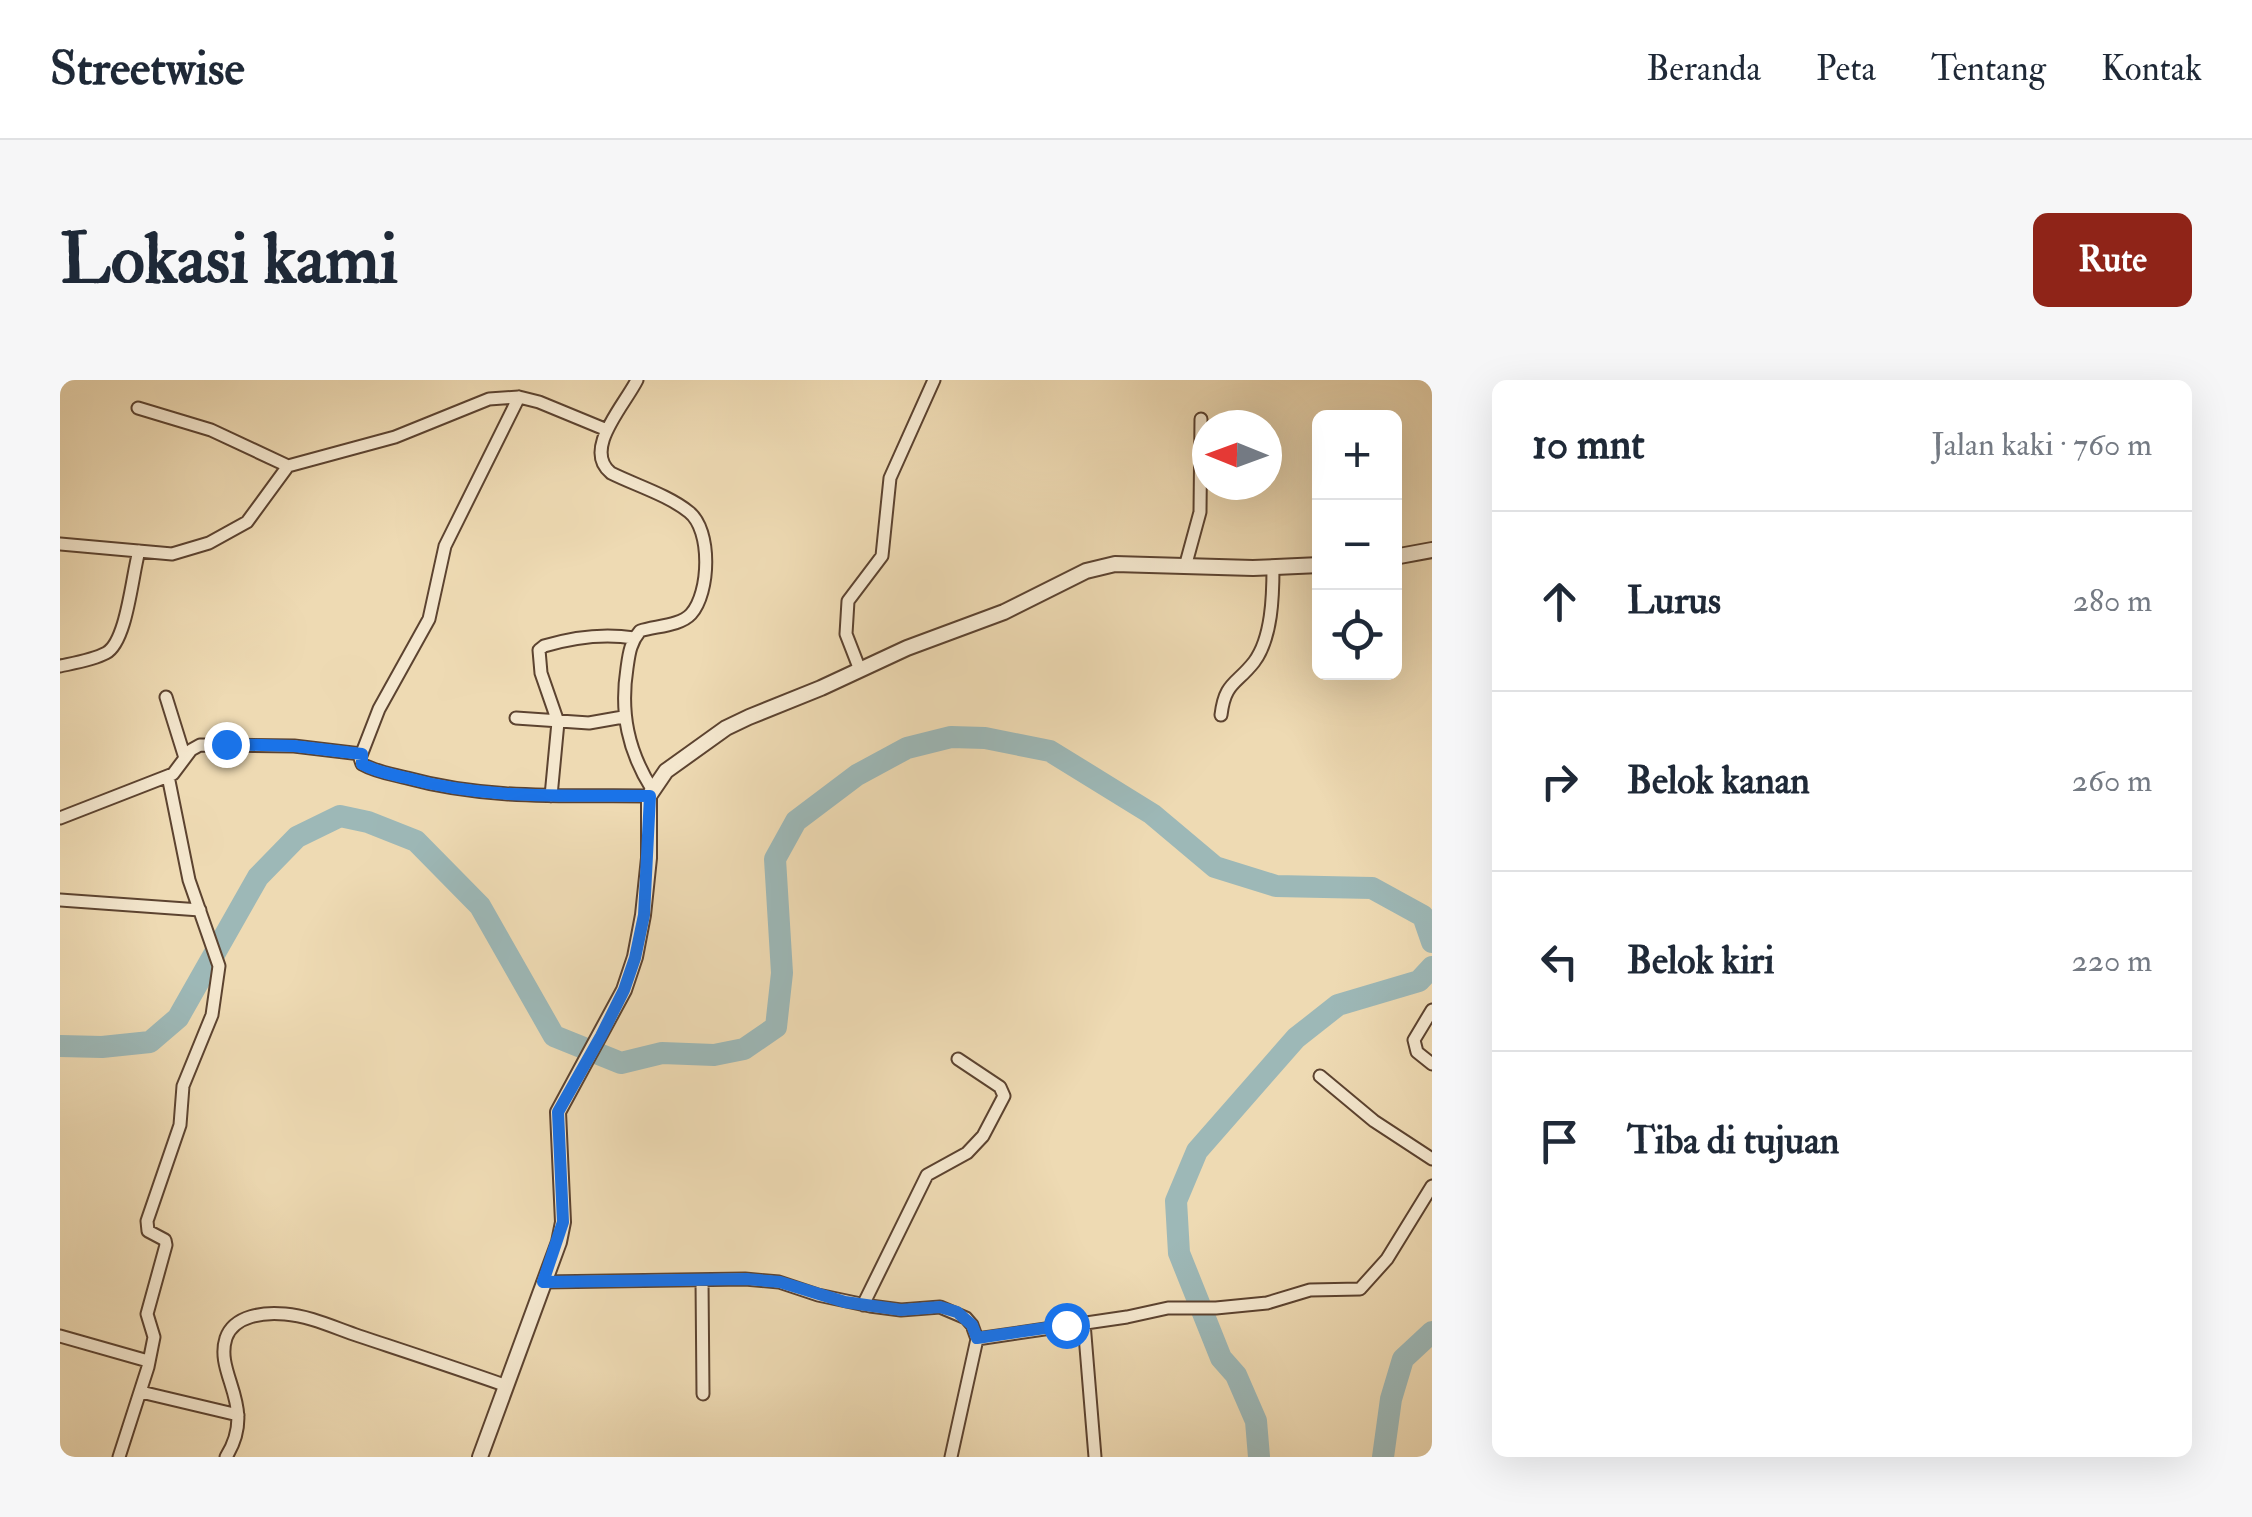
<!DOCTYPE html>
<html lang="id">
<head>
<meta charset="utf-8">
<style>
	body { margin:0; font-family:"IM FELL Double Pica",serif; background:#f6f6f7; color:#1f2937 }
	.controls { position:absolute; right:30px; top:30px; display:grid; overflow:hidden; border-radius:15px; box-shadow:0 10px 40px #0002 }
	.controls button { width:90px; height:90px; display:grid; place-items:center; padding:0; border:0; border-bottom:2px solid #e0e1e3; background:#fff; color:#1f2937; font:50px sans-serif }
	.compass { position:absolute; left:1132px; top:30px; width:90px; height:90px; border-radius:50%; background:#fff; box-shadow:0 10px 40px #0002; rotate:271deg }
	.stop { position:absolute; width:30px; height:30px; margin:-22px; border:8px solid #1a73e8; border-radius:50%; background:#fff }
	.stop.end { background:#1a73e8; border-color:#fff; box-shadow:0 2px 10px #0008 }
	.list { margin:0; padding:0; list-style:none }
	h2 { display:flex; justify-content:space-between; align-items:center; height:130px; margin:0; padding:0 40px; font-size:42px }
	h2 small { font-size:32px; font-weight:400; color:#747a83 }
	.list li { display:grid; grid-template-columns:65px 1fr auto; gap:30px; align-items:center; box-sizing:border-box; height:180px; padding:0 40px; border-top:2px solid #e0e1e3 }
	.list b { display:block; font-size:38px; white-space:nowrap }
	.list em { font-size:32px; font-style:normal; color:#747a83 }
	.icon { flex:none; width:55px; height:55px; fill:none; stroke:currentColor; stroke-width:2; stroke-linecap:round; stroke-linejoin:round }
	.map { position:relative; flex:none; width:1372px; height:1077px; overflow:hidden; border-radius:15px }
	header { display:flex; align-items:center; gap:60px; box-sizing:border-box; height:140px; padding:0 50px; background:#fff; border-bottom:2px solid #e0e1e3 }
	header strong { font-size:48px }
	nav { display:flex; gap:55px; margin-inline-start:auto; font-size:35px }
	.intro { display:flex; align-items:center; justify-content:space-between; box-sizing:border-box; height:240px; padding:0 60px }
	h1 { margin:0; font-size:70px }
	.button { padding:25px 45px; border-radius:15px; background:#8f2418; color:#fff; font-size:35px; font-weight:700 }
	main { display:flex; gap:60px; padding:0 60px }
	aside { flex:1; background:#fff; border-radius:15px; box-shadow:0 10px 40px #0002 }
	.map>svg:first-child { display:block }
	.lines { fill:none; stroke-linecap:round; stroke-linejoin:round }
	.river { stroke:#9db8b7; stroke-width:22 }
	.minor-casing { stroke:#5c4330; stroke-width:15 }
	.tertiary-casing { stroke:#5c4330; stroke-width:18 }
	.minor { stroke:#f4e7ce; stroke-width:11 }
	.tertiary { stroke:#f4e7ce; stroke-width:14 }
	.route { stroke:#1a73e8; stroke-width:12 }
</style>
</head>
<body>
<header>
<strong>Streetwise</strong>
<nav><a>Beranda</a><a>Peta</a><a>Tentang</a><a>Kontak</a></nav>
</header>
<div class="intro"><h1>Lokasi kami</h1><a class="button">Rute</a></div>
<main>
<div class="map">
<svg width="1372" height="1077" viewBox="0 0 1372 1077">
	<rect width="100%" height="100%" fill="#eedab3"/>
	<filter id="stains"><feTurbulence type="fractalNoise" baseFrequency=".002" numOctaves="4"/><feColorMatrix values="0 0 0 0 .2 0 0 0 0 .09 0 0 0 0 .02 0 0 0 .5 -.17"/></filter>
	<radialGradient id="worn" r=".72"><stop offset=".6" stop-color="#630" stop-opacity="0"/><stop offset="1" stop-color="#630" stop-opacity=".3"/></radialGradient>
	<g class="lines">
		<path class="river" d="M0,666L42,667L90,662L118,638L198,497L237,457L280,436L308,442L356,461L420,526L494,656L561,683L602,673L654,675L684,669L716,647L722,593L715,479L736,441L797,395L847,368L891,357L925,358L990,371L1092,434L1155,487L1216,506L1312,508L1363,536L1372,562
			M1199,1077L1196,1041L1176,995L1161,978L1119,873L1116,821L1137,771L1236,658L1278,625L1359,601L1372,587
			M1323,1077L1331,1019L1343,979L1372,952"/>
		<g class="minor-casing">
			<path id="minor" d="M577,0C564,26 522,70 551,93C575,105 608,115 629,132C652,150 650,213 631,234C620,246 595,246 580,251C570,263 569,274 567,288C560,333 568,371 592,409
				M459,17L385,166L369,239L319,329L300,378L302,384C316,392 331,394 347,398C427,420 507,415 589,416
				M78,28L151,50L228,86
				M0,164L112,174L149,163L187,142L228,86L335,57L429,19L459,17L479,22L547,50
				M1125,187L1140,132L1141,39
				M0,286C14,283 33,280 46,273C67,262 72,195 79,171
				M800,290L786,254L788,221L822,176L830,98L874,0
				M106,317L125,378
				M1161,335C1165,302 1176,305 1194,282C1212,258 1213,216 1213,187
				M456,338L529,343L563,337
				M491,416L498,342L481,293L479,270L484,266C514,257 543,253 574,258
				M0,438L113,394L131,370L140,365L234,366L301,374
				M0,520L140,530
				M1372,630L1354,660L1357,672L1372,684
				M1260,696L1314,741L1372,779
				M642,900L643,1014
				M483,902L685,899L719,902L758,915L810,926L841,930L880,927L906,938L912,945L917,959L891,1077
				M803,925L867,795L907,773L923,756L944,716L940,707L898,679
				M1024,943L1035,1077
				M0,956L88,981
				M917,959L1067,937L1108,928H1156L1207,923L1250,910L1300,909L1327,879L1372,806
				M81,1012L178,1035
				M59,1077L88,987L94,957L87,934L106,865L105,860L88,851L87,841L120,745L123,706L152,635L159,586L129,500L108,396
				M166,1077C198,1026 154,995 166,958C174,935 205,932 225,934C250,936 275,948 299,956C347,972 396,988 444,1005"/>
		</g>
		<g class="tertiary-casing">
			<path id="tertiary" d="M1334,177L1372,170
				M420,1077L499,862L503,842L498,732L564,610L575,577L583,535L589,478V416L606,391L666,348L689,337L761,308L847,268L944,232L1026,191L1055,184L1193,188L1260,185"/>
		</g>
		<use href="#minor" class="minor"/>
		<use href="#tertiary" class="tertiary"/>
	</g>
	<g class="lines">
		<path class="route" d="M166,364L234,366L302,374V384C316,392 331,394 347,398C427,420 507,415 590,416L584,535L575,578L564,610L541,656L498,732L503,842L483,902L686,899L720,902L785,922L841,930L880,927L897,932L912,945L917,958L1006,945"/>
	</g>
	<rect width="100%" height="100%" filter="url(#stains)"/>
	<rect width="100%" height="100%" fill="url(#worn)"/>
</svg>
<div class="controls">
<button>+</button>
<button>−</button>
<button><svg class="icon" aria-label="locate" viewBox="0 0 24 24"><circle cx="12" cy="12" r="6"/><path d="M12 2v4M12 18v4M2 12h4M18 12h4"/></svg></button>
</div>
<svg class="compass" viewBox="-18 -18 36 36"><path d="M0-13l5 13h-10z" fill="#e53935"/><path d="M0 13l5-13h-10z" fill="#747a83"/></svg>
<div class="stop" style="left:1006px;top:945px"></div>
<div class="stop end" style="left:166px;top:364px"></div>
</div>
<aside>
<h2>10 mnt<small>Jalan kaki · 760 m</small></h2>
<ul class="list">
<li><svg class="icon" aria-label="ahead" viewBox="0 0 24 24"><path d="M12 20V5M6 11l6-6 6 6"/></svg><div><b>Lurus</b></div><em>280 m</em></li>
<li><svg class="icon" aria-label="right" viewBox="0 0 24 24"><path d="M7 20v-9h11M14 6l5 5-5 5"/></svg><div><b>Belok kanan</b></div><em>260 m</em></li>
<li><svg class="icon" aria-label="left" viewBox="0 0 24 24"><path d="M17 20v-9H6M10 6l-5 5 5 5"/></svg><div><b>Belok kiri</b></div><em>220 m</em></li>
<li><svg class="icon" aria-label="arrive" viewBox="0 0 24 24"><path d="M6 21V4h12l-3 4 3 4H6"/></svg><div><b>Tiba di tujuan</b></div></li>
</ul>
</aside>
</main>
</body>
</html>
